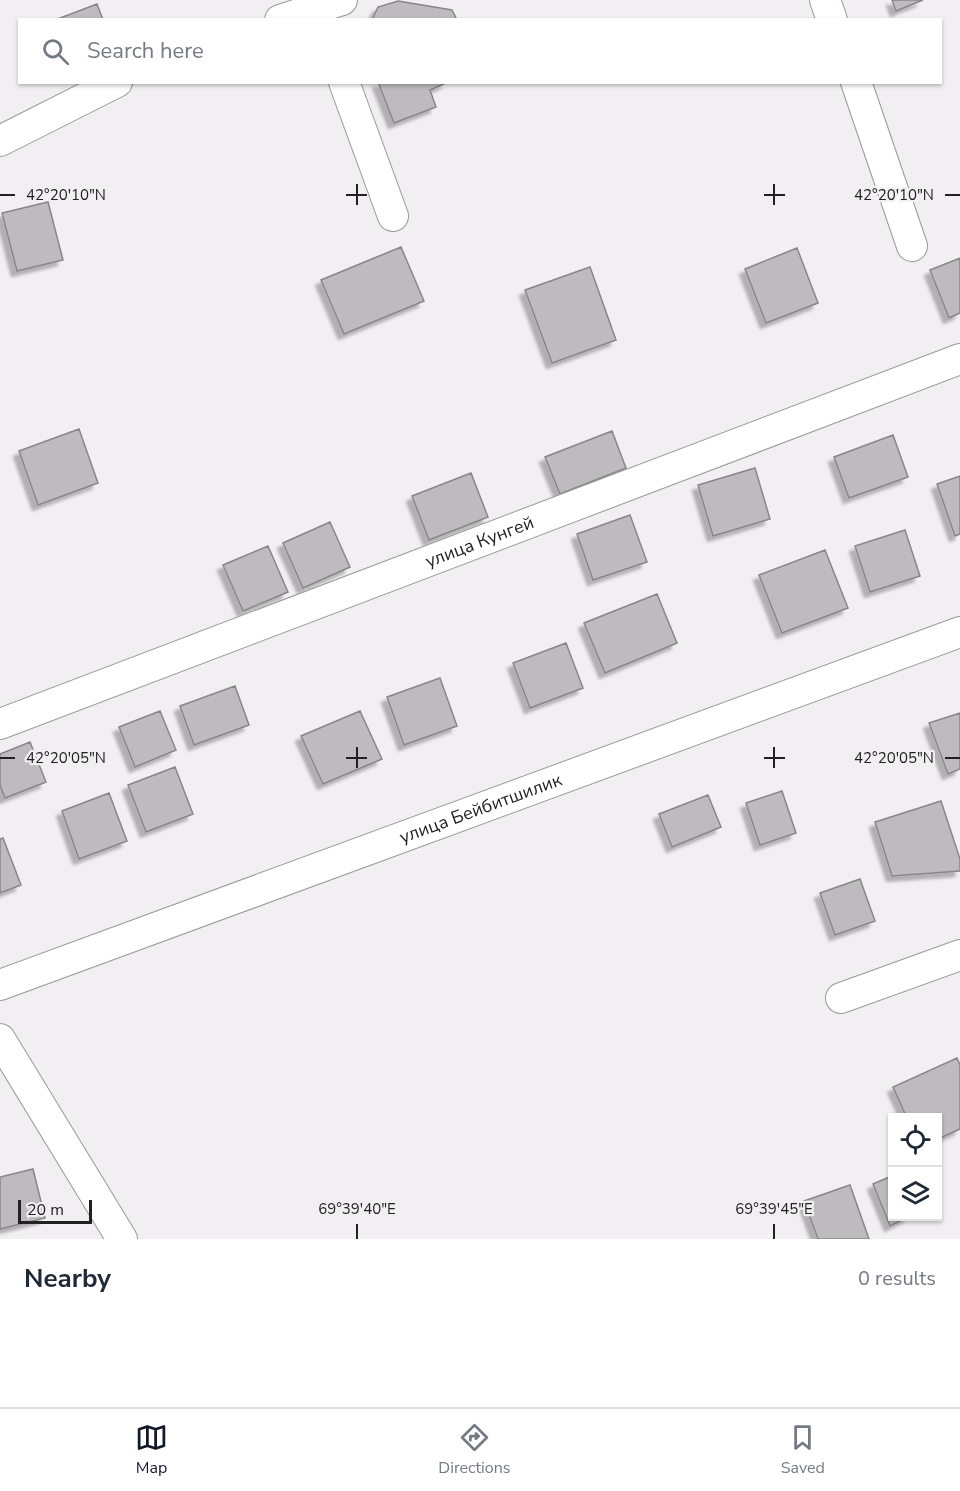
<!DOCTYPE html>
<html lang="en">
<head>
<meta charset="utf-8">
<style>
	body { margin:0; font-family:"Nunito Sans",sans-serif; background:#f6f6f7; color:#1f2937 }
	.controls { position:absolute; right:18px; bottom:18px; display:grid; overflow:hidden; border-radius:0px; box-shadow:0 2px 4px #0004 }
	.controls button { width:54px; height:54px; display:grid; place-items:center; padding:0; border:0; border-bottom:2px solid #e0e1e3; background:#fff; color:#1f2937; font:30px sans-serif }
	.scale { position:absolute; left:18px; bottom:15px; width:74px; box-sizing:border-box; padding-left:6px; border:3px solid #212122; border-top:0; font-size:16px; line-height:21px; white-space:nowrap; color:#212122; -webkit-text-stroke:4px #f1eff2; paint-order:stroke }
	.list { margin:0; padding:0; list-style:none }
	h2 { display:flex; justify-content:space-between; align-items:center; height:78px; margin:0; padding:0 24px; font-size:26px }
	h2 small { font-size:20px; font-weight:400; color:#747a83 }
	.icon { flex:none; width:33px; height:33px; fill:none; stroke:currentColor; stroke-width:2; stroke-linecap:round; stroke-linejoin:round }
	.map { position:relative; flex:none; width:960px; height:1239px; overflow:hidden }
	.search { position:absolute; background:#fff; box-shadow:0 2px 4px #0004; left:18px; right:18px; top:18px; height:66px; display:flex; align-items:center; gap:15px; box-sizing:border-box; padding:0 21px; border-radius:0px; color:#747a83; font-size:22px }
	.sheet { height:168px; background:#fff }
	nav { display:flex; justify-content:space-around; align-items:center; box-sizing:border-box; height:84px; border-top:2px solid #e0e1e3; background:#fff; font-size:16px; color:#747a83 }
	nav a { display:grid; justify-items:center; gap:3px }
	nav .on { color:#111827 }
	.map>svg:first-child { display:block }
	.building { fill:#bdbbbe; stroke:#888689; stroke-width:1.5; filter:url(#shadow) }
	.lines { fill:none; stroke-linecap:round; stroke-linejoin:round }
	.minor-casing { stroke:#9a989b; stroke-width:32 }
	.minor { stroke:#fff; stroke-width:30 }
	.ticks { fill:none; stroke:#212122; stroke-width:2 }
	.labels { text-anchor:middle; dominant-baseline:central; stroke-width:4.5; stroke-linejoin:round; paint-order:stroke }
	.street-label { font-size:18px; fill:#212122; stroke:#f1eff2 }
	.ticks-label { font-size:15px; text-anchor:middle; fill:#212122; stroke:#f1eff2; stroke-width:4.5; stroke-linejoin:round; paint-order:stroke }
</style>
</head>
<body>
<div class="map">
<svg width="960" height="1239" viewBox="0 0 960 1239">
	<defs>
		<filter id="shadow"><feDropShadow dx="-5.5" dy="5.5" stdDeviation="1.5" flood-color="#0004"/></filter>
	</defs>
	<rect width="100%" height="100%" fill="#f1eff2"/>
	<path class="building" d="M892,0H923L896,11Z
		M398,1L452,10L457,20H372L378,7Z
		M97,4L103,20H55Z
		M378,82H448L430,90L436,107L394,123Z
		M48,202L63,260L17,271L2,213Z
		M401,247L424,301L344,334L321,280Z
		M797,248L818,303L766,323L745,269Z
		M960,258V313L949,318L930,270Z
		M590,267L616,340L552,363L525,290Z
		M79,429L98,483L38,505L19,451Z
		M612,431L626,468L560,494L545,457Z
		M893,435L908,477L849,498L834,457Z
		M755,468L770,519L713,536L698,485Z
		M471,473L488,517L429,540L412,496Z
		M960,476V534L955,536L937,484Z
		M630,515L647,562L593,580L577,534Z
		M330,522L350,567L303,588L283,543Z
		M905,530L920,576L870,592L855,546Z
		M268,546L288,592L243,611L223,565Z
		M825,550L848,608L782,633L759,575Z
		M657,594L677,643L605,673L584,623Z
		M566,643L583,688L530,708L513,663Z
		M440,678L457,726L404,745L387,697Z
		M235,686L249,725L194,745L180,706Z
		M160,711L176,750L135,767L119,727Z
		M360,711L382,759L323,784L301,736Z
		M960,713V769L948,774L929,723Z
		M30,742L46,782L5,798L0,785V754Z
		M175,767L193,814L146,832L128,785Z
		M782,791L796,833L760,845L746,803Z
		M109,793L127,841L79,859L62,811Z
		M708,795L721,827L672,847L659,814Z
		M941,801L960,859V871L892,876L875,822Z
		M3,838L21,885L0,893V839Z
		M860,879L875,921L835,935L820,893Z
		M957,1058L960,1065V1129L938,1139V1118H907L893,1087Z
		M33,1169L45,1218L0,1229V1177Z
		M892,1176V1216H910L890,1226L873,1184Z
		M850,1185L869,1239H818L804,1201Z"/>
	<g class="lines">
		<g class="minor-casing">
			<g id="minor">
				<path d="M825,0L832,20"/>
				<path d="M280,20L342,0"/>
				<path d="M344,82L393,216"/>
				<path d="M856,82L912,246"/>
				<path d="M0,141L117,82"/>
				<path id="s1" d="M0,724L960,359"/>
				<path id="s2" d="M0,985L960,632"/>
				<path d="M841,998L960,955"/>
				<path d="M0,1039L122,1239"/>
			</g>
		</g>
		<use href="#minor" class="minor"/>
	</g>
	<path class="ticks" d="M357,184V205M774,184V205M0,195H15M346,195H367M764,195H785M945,195H960M357,747V768M774,747V768M0,758H15M346,758H367M764,758H785M945,758H960M357,1224V1239M774,1224V1239"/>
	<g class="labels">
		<g class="street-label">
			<text stroke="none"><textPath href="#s1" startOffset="513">улица Кунгей</textPath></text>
			<text stroke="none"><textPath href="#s2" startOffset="512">улица Бейбитшилик</textPath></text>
		</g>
	</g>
	<g class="ticks-label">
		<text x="66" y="200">42°20'10"N</text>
		<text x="894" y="200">42°20'10"N</text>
		<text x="66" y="763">42°20'05"N</text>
		<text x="894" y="763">42°20'05"N</text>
		<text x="357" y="1214">69°39'40"E</text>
		<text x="774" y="1214">69°39'45"E</text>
	</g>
</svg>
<div class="controls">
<button><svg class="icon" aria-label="locate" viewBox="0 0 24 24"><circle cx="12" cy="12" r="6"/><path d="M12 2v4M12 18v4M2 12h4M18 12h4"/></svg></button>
<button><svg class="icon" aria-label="layers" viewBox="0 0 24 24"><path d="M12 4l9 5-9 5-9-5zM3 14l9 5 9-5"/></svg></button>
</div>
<div class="scale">20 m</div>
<div class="search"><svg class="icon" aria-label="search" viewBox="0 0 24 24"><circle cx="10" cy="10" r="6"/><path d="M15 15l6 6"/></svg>Search here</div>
</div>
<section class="sheet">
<h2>Nearby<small>0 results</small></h2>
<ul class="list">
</ul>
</section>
<nav>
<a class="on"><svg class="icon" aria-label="map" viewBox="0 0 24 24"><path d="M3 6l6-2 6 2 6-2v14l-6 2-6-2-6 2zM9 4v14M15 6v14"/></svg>Map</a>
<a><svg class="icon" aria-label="directions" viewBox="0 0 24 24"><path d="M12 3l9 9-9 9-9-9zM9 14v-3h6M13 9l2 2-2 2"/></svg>Directions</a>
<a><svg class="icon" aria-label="saved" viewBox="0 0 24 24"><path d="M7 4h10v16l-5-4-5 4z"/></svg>Saved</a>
</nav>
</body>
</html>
